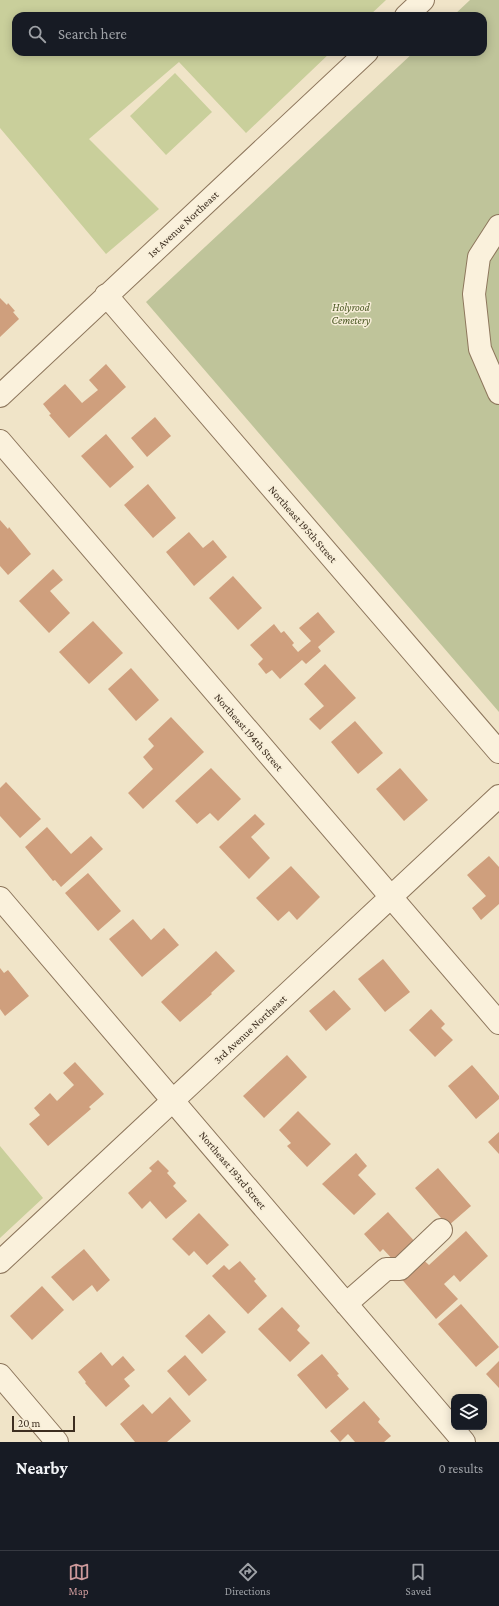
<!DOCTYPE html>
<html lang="en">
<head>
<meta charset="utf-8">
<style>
	body { margin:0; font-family:"Crimson Pro",serif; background:#242831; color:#f1f3f6 }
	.controls { position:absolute; right:12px; bottom:12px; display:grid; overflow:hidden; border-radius:8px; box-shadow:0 2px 10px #0003 }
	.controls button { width:36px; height:36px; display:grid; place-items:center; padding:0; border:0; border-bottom:1px solid #363941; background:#171b24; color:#f1f3f6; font:20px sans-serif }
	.scale { position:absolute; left:12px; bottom:10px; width:63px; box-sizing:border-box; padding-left:4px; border:2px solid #3d2e20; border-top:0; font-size:11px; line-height:14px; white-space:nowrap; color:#3d2e20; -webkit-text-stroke:3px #f7eed8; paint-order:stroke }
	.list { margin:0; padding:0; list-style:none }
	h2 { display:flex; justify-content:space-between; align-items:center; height:52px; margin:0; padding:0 16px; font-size:17px }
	h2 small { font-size:13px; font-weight:400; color:#9ea1a6 }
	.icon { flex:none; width:22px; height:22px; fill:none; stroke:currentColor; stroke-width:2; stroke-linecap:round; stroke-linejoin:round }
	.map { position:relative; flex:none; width:499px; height:1442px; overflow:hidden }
	.search { position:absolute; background:#171b24; box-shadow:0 2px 10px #0003; left:12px; right:12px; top:12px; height:44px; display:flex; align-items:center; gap:10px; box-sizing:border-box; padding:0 14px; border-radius:12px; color:#9ea1a6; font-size:15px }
	.sheet { height:108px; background:#171b24 }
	nav { display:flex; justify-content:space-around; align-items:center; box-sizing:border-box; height:56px; border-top:1px solid #363941; background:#171b24; font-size:11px; color:#9ea1a6 }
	nav a { display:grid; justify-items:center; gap:2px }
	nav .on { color:#cc999b }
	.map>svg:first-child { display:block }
	.green { fill:#c9cf9b }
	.cemetery { fill:#bfc49a }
	.building { fill:#cf9f7d }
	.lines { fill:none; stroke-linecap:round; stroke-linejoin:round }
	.minor-casing { stroke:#8d765c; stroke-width:24 }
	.minor { stroke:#faf1dc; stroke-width:22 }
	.labels { text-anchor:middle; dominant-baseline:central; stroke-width:3; stroke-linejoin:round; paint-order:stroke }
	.street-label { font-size:11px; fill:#3d2e20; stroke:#f7eed8 }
	.park-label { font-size:11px; font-style:italic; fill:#4d5a26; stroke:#f7eed8 }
</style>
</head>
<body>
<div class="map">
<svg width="499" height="1442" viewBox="0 0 499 1442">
	<rect width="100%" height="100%" fill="#f0e4c8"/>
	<path class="green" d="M0,0H386L369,16H16V52H331L246,133L179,62L89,139L159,209L106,254L0,128Z
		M175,73L212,112L166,155L130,116Z
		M0,1146L43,1198L0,1238Z"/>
	<path class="cemetery" d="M470,0H499V712L146,302L414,52H483V16H453Z"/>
	<path class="building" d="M0,298L7,305L8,303L15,311L13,312L19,319L0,337Z
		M106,364L126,387L69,438L49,415L51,414L43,404L65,384L82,403L98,390L89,380Z
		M155,417L171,436L147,457L131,438Z
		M106,434L134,467L110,488L81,456Z
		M148,484L176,518L153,538L124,505Z
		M0,520L8,529L9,527L31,554L8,575L0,566Z
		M189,532L203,548L213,540L227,557L194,586L166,552Z
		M53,569L63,580L50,591L70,613L49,633L19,601Z
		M233,576L262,608L238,630L209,598Z
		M318,612L335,632L318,647L321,651L306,664L302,660L280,679L272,670L266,674L258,664L263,659L250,645L274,624L281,633L284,631L294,643L292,645L298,652L311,641L299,628Z
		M93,621L123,653L89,684L59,652Z
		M325,664L356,698L320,730L309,719L324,706L304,684Z
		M131,668L159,700L136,721L108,689Z
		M171,717L204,752L143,809L128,793L153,769L143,757L154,746L148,739Z
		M355,721L383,753L358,774L331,742Z
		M211,768L241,799L218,821L210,813L197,824L175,801Z
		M400,768L428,800L404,821L376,789Z
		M6,782L41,819L20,838L0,816V788Z
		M255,814L265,824L251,837L270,858L249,879L219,847Z
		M47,827L71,854L91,836L103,849L61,887L55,880L53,881L25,847Z
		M489,856L499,867V904L481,920L472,908L486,896L467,875Z
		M291,866L320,897L297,920L289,911L278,921L256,898Z
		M88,873L121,911L98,931L65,893Z
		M133,919L151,940L164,928L179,945L142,977L109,939Z
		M216,951L235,971L211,993L212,994L180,1022L161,1002Z
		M383,959L410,992L385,1012L358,979Z
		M0,968L4,973L8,970L29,996L5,1016L0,1009Z
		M334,990L351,1009L326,1031L309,1011Z
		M431,1009L445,1024L441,1028L453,1040L435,1057L409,1030Z
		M287,1055L307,1077L264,1118L243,1096Z
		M75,1062L104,1094L89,1107L91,1109L48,1146L29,1124L40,1115L34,1108L50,1093L57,1101L74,1085L63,1073Z
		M472,1065L499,1096V1099L476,1119L448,1086Z
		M298,1111L331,1144L307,1167L287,1146L291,1143L279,1130Z
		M499,1132V1154L488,1142Z
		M356,1153L367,1166L358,1175L376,1194L354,1215L322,1184Z
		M158,1160L169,1171L167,1173L176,1183L173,1186L187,1201L166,1219L150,1201L142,1209L128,1193L152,1171L149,1168Z
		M438,1168L471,1206L448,1226L415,1188Z
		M388,1212L417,1244L396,1263L383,1249L380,1252L364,1234Z
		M199,1213L229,1245L207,1265L194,1251L189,1256L172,1239Z
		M466,1231L488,1256L460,1282L454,1275L444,1284L458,1299L436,1319L399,1276L420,1257L429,1265Z
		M84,1249L110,1280L97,1292L92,1285L73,1301L51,1277Z
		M240,1261L256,1279L254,1281L267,1296L248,1314L212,1276L224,1265L229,1270Z
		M42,1286L64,1310L32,1340L10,1316Z
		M461,1304L499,1347L476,1367L438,1324Z
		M282,1307L300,1326L297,1330L310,1343L290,1362L258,1329Z
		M209,1314L226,1332L202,1354L185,1336Z
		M101,1352L112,1366L123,1356L135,1370L124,1379L130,1386L106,1407L85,1383L86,1382L78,1372Z
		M322,1354L339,1374L337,1375L349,1389L326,1409L297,1375Z
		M185,1355L207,1380L189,1396L167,1371Z
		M499,1361V1388L486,1374Z
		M170,1397L191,1421L167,1442H135L120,1424L143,1404L152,1414Z
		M364,1401L380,1419L378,1422L391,1436L384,1442H355L348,1434L340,1442L330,1431Z"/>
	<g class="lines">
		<g class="minor-casing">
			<path id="minor" d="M406,16L423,0
				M499,226L479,257L474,294L480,349L499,393
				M106,295L499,752
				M0,396L367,52
				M0,441L499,1023
				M0,898L464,1442
				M0,1262L499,796
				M346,1304L386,1269H400L441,1230
				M0,1375L57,1442"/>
		</g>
		<use href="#minor" class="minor"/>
	</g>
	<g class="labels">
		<g class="street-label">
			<text transform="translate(183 224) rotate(-43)">1st Avenue Northeast</text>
			<text transform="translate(303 524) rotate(49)">Northeast 195th Street</text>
			<text transform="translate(249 732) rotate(49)">Northeast 194th Street</text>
			<text transform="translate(250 1029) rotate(-43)">3rd Avenue Northeast</text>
			<text transform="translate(233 1170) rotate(50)">Northeast 193rd Street</text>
		</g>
		<g class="park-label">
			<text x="351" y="307">Holyrood<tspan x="351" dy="13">Cemetery</tspan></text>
		</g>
	</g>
</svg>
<div class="controls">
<button><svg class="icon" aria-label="layers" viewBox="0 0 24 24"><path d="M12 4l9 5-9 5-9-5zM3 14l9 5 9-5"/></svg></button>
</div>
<div class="scale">20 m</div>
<div class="search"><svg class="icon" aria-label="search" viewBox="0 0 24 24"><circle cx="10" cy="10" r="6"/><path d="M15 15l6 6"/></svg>Search here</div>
</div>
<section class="sheet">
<h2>Nearby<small>0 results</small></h2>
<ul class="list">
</ul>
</section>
<nav>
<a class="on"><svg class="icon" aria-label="map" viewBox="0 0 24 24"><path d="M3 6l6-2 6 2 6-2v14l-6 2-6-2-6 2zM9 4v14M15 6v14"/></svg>Map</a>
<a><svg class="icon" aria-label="directions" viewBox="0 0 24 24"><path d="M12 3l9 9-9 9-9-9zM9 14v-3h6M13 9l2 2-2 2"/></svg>Directions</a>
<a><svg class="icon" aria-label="saved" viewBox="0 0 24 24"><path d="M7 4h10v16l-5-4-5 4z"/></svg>Saved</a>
</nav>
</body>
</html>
